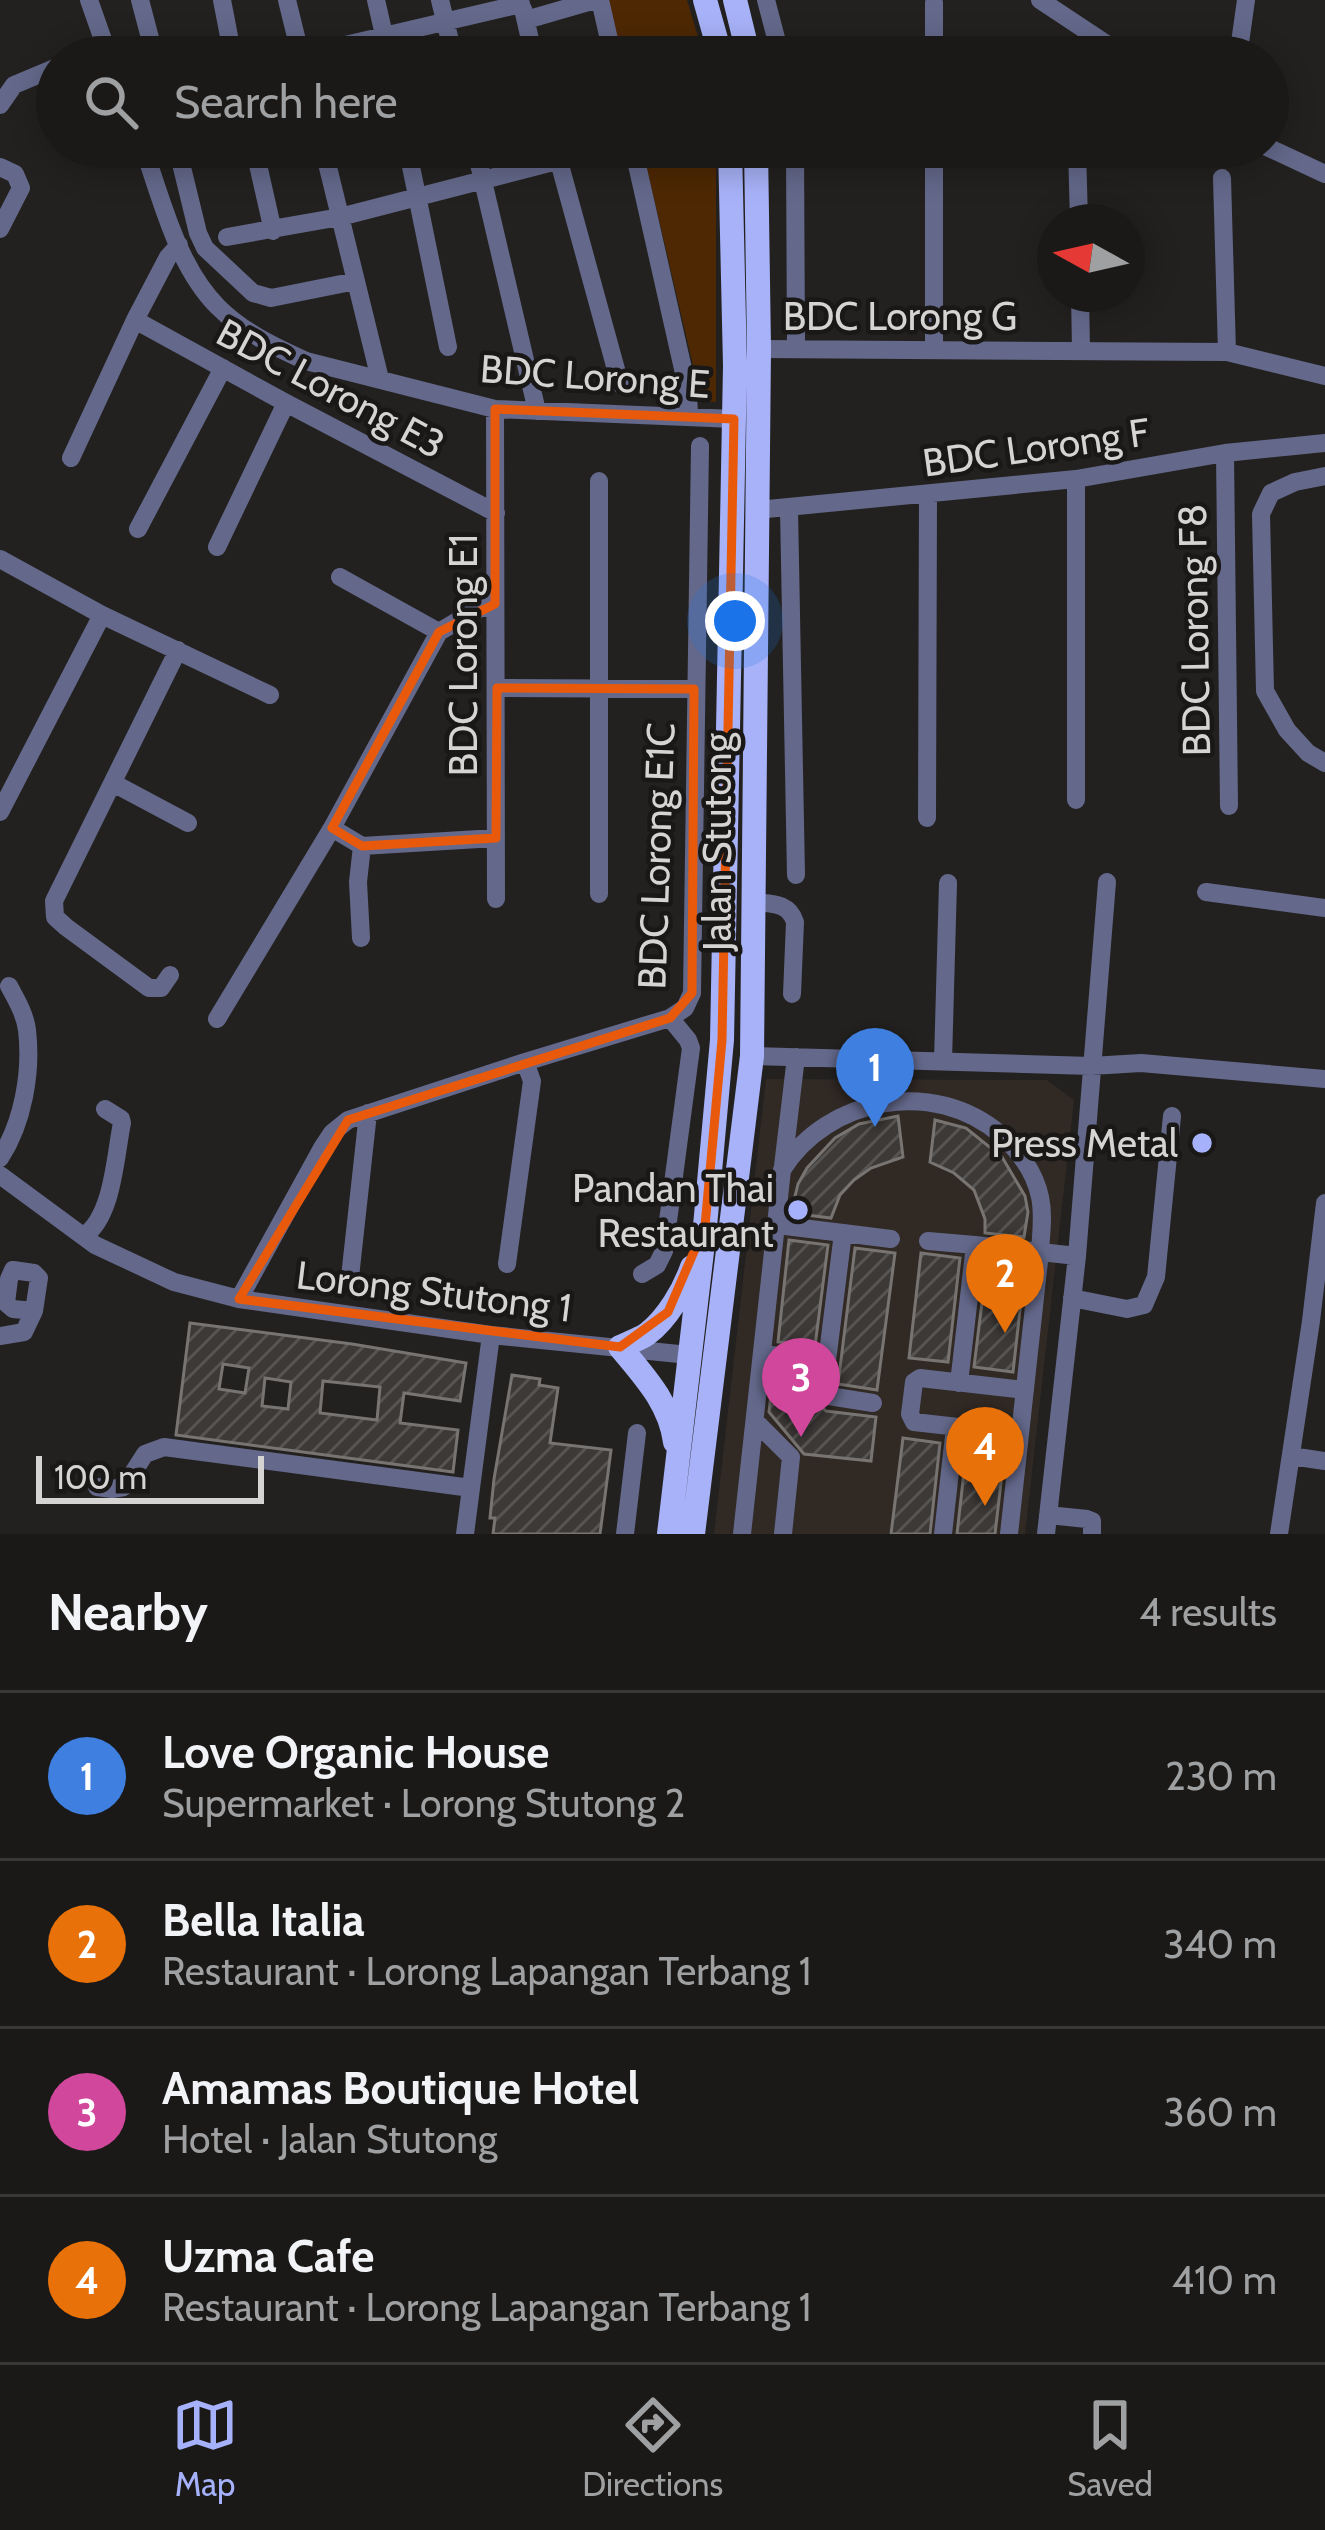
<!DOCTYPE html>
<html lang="en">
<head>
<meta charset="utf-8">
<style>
	body { margin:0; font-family:Cabin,sans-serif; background:#232220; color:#f1f3f6 }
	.compass { position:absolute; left:1037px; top:204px; width:108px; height:108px; border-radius:50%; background:#1a1917; box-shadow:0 6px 30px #0003; rotate:278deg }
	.scale { position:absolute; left:36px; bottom:30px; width:228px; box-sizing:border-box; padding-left:12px; border:6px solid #d6d4d3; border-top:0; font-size:33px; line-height:42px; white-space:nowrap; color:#d6d4d3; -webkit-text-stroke:9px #1a1816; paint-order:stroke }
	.you { position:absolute; left:735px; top:621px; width:42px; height:42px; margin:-30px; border:9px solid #fff; border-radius:50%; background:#1a73e8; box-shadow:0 0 0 18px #1a73e833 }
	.badge { display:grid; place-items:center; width:78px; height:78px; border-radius:50%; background:#a6b1fc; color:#fff; font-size:39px; font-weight:700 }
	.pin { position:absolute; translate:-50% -99px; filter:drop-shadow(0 3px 6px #0008) }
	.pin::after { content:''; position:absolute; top:63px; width:42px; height:36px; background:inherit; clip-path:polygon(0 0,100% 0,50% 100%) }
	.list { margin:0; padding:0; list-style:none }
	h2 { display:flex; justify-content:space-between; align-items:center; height:156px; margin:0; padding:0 48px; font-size:51px }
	h2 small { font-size:39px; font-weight:400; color:#9fa0a1 }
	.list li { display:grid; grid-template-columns:78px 1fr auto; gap:36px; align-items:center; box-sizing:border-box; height:168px; padding:0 48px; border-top:3px solid #383836 }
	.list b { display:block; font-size:45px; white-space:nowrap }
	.list p { margin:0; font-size:39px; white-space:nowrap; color:#9fa0a1 }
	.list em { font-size:39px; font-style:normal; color:#9fa0a1 }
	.icon { flex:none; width:66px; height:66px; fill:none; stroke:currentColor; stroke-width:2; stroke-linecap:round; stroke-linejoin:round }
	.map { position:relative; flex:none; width:1325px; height:1534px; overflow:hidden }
	.search { position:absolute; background:#1a1917; box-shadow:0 6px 30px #0003; left:36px; right:36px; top:36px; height:132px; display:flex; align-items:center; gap:30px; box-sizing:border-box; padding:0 42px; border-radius:66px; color:#9fa0a1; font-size:45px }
	.sheet { height:828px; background:#1a1917 }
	nav { display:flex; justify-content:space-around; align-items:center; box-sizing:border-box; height:168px; border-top:3px solid #383836; background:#1a1917; font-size:33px; color:#9fa0a1 }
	nav a { display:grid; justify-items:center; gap:6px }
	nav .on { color:#a6b1fc }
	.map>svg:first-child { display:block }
	.built { fill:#302924 }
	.grass { fill:#4e2803 }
	.building { fill:url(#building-hatch); stroke:#777472; stroke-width:3; fill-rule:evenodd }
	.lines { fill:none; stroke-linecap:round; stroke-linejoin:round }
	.minor { stroke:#64698b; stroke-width:18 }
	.major { stroke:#a7b2f8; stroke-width:24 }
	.marked { fill:none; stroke:#e8590c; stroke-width:9; stroke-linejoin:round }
	.poi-dot { fill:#a6b1fc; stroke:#1a1816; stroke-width:4.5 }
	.labels { text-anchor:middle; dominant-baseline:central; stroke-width:9; stroke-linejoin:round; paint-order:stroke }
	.street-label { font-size:39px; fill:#d6d4d3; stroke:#1a1816 }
	.poi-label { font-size:39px; fill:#d6d4d3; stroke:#1a1816; text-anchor:end }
</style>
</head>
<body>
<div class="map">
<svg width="1325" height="1534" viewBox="0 0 1325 1534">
	<defs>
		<pattern id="building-hatch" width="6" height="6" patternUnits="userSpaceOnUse" patternTransform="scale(3)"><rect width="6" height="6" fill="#3c3937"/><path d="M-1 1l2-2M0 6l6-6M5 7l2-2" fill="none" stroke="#575553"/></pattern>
	</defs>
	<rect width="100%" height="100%" fill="#23211f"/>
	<path class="built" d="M766,1079L1047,1080L1074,1100L1025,1534H714Z"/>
	<path class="grass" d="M607,0H687L704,57H620Z
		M642,147H716V402L698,401L696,378Z"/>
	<path class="building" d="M898,1116L903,1157L871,1168L854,1180L840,1195L831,1218L791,1213L798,1184L807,1168L835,1138L859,1124Z
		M935,1120L966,1128L1002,1157L1025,1196L1028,1212L1024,1237L985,1233V1219L974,1190L954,1173L930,1162Z
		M789,1240L828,1245L815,1346L778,1342Z
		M855,1248L895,1253L877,1390L838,1384Z
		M921,1253L960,1258L948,1362L909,1358Z
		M987,1262L1025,1266L1013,1372L974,1367Z
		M190,1323L352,1344L466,1363L460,1401L404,1393L400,1423L458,1430L453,1472L176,1435ZM223,1364L249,1368L245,1393L219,1389ZM265,1378L291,1382L288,1409L262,1406ZM323,1381L380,1387L377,1420L320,1413Z
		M774,1369L812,1373L811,1384L796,1382L826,1411L876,1417L871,1461L804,1454L769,1412Z
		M512,1375L540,1379L539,1385L558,1388L550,1443L611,1450L600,1534H493L495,1518H490L494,1479Z
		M903,1438L940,1443L930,1534H891Z
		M967,1445L1005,1448L995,1534H957Z"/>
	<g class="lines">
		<path class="minor" d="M89,0L109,57
			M140,0L155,57
			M222,0L233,57
			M287,0L301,57
			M376,0L389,57
			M440,0L454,57
			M600,0L613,57
			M766,0L781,57
			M1040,0L1126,57
			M523,9L534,57
			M526,20L595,0
			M294,57L521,4
			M934,57V3
			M1238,57L1246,0
			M0,105L14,85L57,67
			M143,147C162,200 177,266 218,307C243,332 275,347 306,361L495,409L734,419
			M177,147L198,233L205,248L253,293L271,298L356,281
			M254,147L273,231
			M323,147L380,379
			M407,147L448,347
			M475,147L537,411
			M555,147L620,384
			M633,147L688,391L689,416
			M795,147L796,349
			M1077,147L1079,222
			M1267,147L1325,174
			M0,167L15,174L21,188L0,229
			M1222,178L1227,352
			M227,237L340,217L611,147
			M1080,294L1081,350
			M135,320L286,403L496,513
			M759,349L1227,352L1325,376
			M934,350V147
			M495,409L496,899
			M1225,453L1229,806
			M71,458L135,320L168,257L179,245
			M1325,476L1295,482L1271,493L1261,514L1265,691L1287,730L1308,753L1325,763
			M1076,479V800
			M599,481V894
			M789,509L796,875
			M756,510L1076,479L1225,453L1325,443
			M138,529L223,368
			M217,547L286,403
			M0,559L102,615L270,695
			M340,577L439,632
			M497,688L694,689
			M113,783L188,823
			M0,812L102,615
			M927,818L928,496
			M332,828L362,846L496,838
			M1206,892L1325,908
			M753,902C771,904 789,902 795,922L792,994
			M361,938L358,882L362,846
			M170,975L161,988H149L66,927L55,917L54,901L178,650
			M217,1019L332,828L439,632L476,610L495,604
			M752,1056L1091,1066L1141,1063L1325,1079
			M943,1061L948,883
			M0,1158C23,1123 32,1072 27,1030C25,1014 16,999 9,986
			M783,1166L796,1057
			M0,1175L95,1245L174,1282L239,1299L491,1335L679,1354L689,1353
			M843,1233L891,1239
			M84,1236C113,1216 115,1157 122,1123L121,1119L105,1109
			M928,1241L975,1245
			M507,1264L532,1081L525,1062
			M642,1274L657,1265L664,1251L691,1048L688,1040L670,1018
			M350,1277L368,1113
			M1072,1298L1127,1309L1144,1305L1156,1277L1172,1116
			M239,1299L322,1148L332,1133L348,1120L525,1062L670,1018L685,1008L692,993L700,446
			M0,1336L24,1332L34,1311L39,1278L34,1273L13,1270L9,1279L6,1303L13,1309L34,1311
			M762,1354L827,1361L843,1233L777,1225
			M827,1361L824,1387L829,1396L873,1403
			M959,1383L975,1245L1077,1256
			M755,1421L791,1457L783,1534
			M1020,1434L914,1422L910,1414L914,1382L920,1378L1025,1390
			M1291,1456L1325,1461
			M97,1487L112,1489L124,1487L145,1454L164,1447L471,1488
			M1048,1515L1087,1519L1092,1521V1534
			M465,1534L491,1335
			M625,1534L637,1433
			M742,1534L782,1170C827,1097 935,1077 1001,1135C1019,1151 1035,1173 1040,1197C1044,1215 1041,1233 1040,1252L1009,1534
			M943,1534L955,1427
			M1046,1534L1077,1256L1107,882
			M1279,1534L1311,1321L1325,1203"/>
		<path class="major" d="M705,0L721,57
			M735,0L749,57
			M675,1442C670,1403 644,1376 620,1347C628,1343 640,1339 647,1334C667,1319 684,1290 692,1267
			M669,1534L705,1226L722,1040L735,366L730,147
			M693,1534L752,1056L759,349L756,147"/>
	</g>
	<path class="marked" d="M495,409L734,419L722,1040L705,1226L668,1312L620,1347L239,1299L348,1120L670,1018L692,993L694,689L497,688L496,838L362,846L332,828L439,632L495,604Z"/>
	<g class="poi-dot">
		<circle cx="1202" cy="1143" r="12"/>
		<circle cx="798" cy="1210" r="12"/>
	</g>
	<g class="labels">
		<g class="street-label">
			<text x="900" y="316">BDC Lorong G</text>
			<text transform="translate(595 376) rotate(4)">BDC Lorong E</text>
			<text transform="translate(331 388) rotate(28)">BDC Lorong E3</text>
			<text transform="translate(1036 447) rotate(-8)">BDC Lorong F</text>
			<text transform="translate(1194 630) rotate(-91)">BDC Lorong F8</text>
			<text transform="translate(463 655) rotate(-90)">BDC Lorong E1</text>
			<text transform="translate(717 842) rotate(-90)">Jalan Stutong</text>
			<text transform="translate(656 856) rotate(-88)">BDC Lorong E1C</text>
			<text transform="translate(434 1291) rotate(7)">Lorong Stutong 1</text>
		</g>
		<g class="poi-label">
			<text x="1178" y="1143">Press Metal</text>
			<text x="774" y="1188">Pandan Thai<tspan x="774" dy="45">Restaurant</tspan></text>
		</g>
	</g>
</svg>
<svg class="compass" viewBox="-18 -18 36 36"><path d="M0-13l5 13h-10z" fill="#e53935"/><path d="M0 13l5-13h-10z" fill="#9fa0a1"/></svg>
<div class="scale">100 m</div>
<div class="you"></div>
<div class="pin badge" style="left:875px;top:1127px;background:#3f7fe0">1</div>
<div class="pin badge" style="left:1005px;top:1333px;background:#e8710a">2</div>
<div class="pin badge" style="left:801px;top:1437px;background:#d1479c">3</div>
<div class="pin badge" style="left:985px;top:1506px;background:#e8710a">4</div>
<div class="search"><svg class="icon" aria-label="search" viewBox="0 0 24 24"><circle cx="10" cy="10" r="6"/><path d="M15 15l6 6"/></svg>Search here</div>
</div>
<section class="sheet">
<h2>Nearby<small>4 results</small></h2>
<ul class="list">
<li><span class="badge" style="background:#3f7fe0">1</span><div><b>Love Organic House</b><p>Supermarket · Lorong Stutong 2</p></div><em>230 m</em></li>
<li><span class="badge" style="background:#e8710a">2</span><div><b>Bella Italia</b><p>Restaurant · Lorong Lapangan Terbang 1</p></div><em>340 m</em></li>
<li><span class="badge" style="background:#d1479c">3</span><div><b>Amamas Boutique Hotel</b><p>Hotel · Jalan Stutong</p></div><em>360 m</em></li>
<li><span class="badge" style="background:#e8710a">4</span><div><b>Uzma Cafe</b><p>Restaurant · Lorong Lapangan Terbang 1</p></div><em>410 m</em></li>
</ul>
</section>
<nav>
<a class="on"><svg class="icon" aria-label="map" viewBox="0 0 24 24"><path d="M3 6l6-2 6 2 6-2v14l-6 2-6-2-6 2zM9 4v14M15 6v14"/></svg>Map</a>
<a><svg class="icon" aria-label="directions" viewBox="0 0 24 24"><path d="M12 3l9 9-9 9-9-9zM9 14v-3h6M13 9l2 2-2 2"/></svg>Directions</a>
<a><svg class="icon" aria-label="saved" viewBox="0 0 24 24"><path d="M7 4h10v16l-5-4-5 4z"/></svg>Saved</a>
</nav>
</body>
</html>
